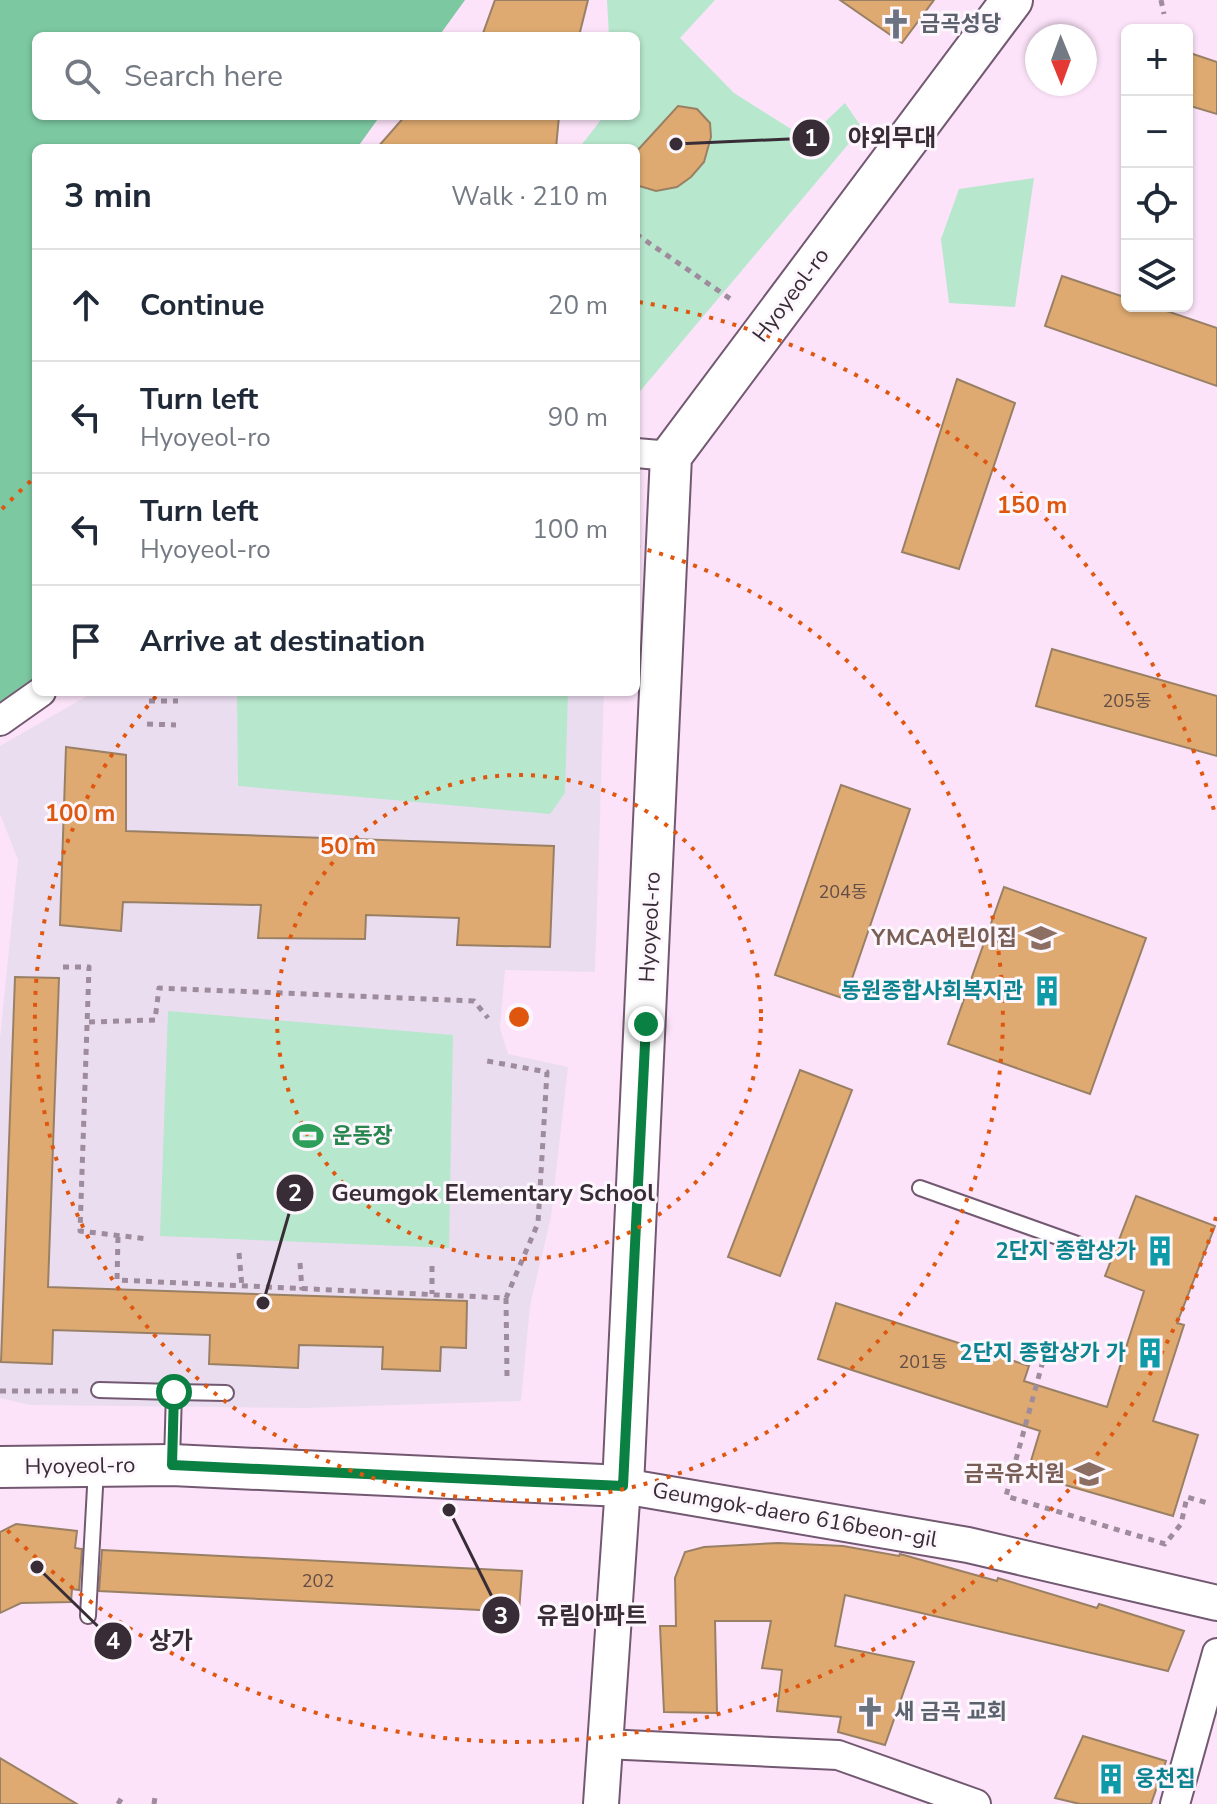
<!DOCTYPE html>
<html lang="en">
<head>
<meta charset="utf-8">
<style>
	body { margin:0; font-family:"Nunito Sans","Noto Sans KR",sans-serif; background:#f6f6f7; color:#1f2937 }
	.controls { position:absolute; right:24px; top:24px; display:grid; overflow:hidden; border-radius:12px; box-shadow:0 2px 6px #0004 }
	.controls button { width:72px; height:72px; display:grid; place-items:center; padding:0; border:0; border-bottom:2px solid #e0e1e3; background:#fff; color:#1f2937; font:40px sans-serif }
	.compass { position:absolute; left:1025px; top:24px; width:72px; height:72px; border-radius:50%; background:#fff; box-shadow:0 2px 6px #0004; rotate:179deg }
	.stop { position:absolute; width:24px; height:24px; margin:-18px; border:6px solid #0b8043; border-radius:50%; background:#fff }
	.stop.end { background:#0b8043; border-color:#fff; box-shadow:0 2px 8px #0008 }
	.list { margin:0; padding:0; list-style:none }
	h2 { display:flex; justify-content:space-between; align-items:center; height:104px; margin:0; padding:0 32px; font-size:34px }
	h2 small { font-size:26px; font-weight:400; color:#747a83 }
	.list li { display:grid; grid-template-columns:52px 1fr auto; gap:24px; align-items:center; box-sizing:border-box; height:112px; padding:0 32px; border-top:2px solid #e0e1e3 }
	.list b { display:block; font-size:30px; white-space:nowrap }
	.list p { margin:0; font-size:26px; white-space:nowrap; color:#747a83 }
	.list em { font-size:26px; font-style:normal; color:#747a83 }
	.icon { flex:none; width:44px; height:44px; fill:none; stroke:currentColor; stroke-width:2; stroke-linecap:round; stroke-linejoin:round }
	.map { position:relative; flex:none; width:1217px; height:1804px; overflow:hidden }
	.search { position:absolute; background:#fff; box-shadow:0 2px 6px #0004; left:32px; top:32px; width:608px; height:88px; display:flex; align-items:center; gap:20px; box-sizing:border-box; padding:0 28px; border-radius:12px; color:#747a83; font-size:30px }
	.panel { position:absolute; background:#fff; box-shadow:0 2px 6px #0004; left:32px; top:144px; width:608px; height:552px; border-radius:12px }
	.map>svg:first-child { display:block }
	.education { fill:#ebddf0 }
	.green { fill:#b7e7cd }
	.forest { fill:#7bc8a1 }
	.building { fill:#deaa71; stroke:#998065; stroke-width:2 }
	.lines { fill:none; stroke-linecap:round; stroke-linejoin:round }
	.service-casing { stroke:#725971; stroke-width:18 }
	.minor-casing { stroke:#725971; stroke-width:32 }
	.tertiary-casing { stroke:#725971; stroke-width:38 }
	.secondary-casing { stroke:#725971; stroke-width:44 }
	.path { stroke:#9e8c9c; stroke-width:5; stroke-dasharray:6 6; stroke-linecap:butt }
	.service { stroke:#fff; stroke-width:14 }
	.minor { stroke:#fff; stroke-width:28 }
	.tertiary { stroke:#fff; stroke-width:34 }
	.secondary { stroke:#fff; stroke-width:40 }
	.route { stroke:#0b8043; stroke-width:10 }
	.ring { fill:none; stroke:#df570e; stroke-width:4; stroke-dasharray:4 8 }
	.labels { text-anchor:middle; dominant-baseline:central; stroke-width:6; stroke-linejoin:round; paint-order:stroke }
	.number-label { font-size:18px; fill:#624c46 }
	.worship-label { font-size:22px; font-weight:bold; fill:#5b616d; stroke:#fdf7fd; text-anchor:start }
	.street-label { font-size:22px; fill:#382d37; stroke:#fdf7fd }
	.education-label { font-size:22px; font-weight:bold; fill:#785e54; stroke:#fdf7fd; text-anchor:end }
	.culture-label { font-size:22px; font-weight:bold; fill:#0d838f; stroke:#fdf7fd; text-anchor:end }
	.leisure-label { font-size:22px; font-weight:bold; fill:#27864d; stroke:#fdf7fd; text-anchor:start }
	.centre { fill:#df570e; stroke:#fdf7fd; stroke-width:4 }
	.ring-label { font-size:24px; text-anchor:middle; font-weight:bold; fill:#df570e; stroke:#fdf7fd; stroke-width:6; stroke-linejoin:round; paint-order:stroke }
	.leader { fill:none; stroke:#382d37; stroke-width:3 }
	.callout-dot { fill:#382d37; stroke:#fdf7fd; stroke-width:3 }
	.mark-label { font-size:24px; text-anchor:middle; font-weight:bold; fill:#fff }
	.callout-label { font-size:24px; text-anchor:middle; font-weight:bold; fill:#382d37; stroke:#fdf7fd; stroke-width:6; stroke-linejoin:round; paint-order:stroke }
</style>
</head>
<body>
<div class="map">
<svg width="1217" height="1804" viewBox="0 0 1217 1804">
	<rect width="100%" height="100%" fill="#fce3f9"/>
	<path class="education" d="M94,692H604L595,972L505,970L500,1028L508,1054L568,1067L551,1217L530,1306L521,1401L306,1408L30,1405L0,1398V1038L18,860L0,814V746Z"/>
	<path class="green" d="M607,0H715L680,38L734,93L807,139L845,103L862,128L636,396V148H579L604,116H636V36H609Z
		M1034,178L1015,307L949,303L941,239L959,189Z
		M237,692H568L565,793L550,814L238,786Z
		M168,1011L453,1035L449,1248L160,1236Z"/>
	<path class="forest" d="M0,0H465L439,36H36V116H380L357,148H36V679L0,707Z"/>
	<path class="building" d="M495,0H588L579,36H482Z
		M840,0H934L902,43Z
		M1187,52L1217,62V114L1187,105Z
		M678,106L697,109L710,123L711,137L704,162L691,177L677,187L656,191L636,185V152Z
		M405,116H559L556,148H377Z
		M1062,276L1127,298V306H1152L1217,328V386L1045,326Z
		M957,379L1015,403L959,569L902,552Z
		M1052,649L1217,696V756L1036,706Z
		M66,747L126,755V831L554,846L550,947L457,945L459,918L366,915L365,939L258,938L261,905L123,902L121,931L60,925Z
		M841,785L910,809L845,999L775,975Z
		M1004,887L1146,938L1090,1094L948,1044Z
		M15,977L59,978L48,1287L467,1301L466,1348L441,1347L440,1371L382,1369L383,1347L299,1345L298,1368L209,1364L210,1335L53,1330L52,1364L1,1362Z
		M800,1070L852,1090L780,1276L728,1257Z
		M1136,1196L1215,1226L1177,1323L1184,1325L1153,1421L1198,1435L1173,1516L1027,1474L1040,1431L818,1359L836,1303L1029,1366L1024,1381L1107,1407L1144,1291L1105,1276Z
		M16,1524L77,1531L75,1548L82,1549L79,1590L72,1589L71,1602L21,1603L0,1613V1532Z
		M778,1543L843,1546L899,1556L900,1554L997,1581L998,1578L1097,1608L1099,1604L1184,1631L1168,1671L845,1595L835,1646L914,1662L885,1745L838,1732L841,1717L777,1711L782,1670L762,1668L771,1621H715L717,1713L664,1712L660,1626H676L675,1578L685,1552L704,1547Z
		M102,1550L522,1571L519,1612L99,1591Z
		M1083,1736L1166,1761L1151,1804H1080L1055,1798Z
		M0,1758L77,1804H0Z"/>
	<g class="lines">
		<g class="service-casing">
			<path id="service" d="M920,1188L1083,1246
				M99,1390L174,1392
				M172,1461L174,1392L226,1393
				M88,1616L96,1469"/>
		</g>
		<g class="minor-casing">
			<path id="minor" d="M636,453L671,456
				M0,721L41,692
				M605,1744L838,1755L976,1804
				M1175,1804L1217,1653"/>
		</g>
		<g class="tertiary-casing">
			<path id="tertiary" d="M601,1804L623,1486L968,1545L1217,1603"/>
		</g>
		<g class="secondary-casing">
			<path id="secondary" d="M0,1467L172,1465L623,1486L671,456L1012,0"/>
		</g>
		<path class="path" d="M1161,0L1164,14
			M636,234L732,300
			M149,701H178
			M147,724L176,725
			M63,967H89L80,1231L148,1239
			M89,1022L155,1020L159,988L474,1001L488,1018
			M118,1237L117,1280L506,1298L538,1223L547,1072L487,1061
			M239,1253L242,1287
			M300,1263L302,1290
			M432,1266V1294
			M506,1298L507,1376
			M1046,1350L1006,1496L1165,1544L1181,1524L1187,1497L1211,1504
			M0,1391H78
			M118,1804L124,1794
			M154,1804L155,1797"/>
		<use href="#service" class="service"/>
		<use href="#minor" class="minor"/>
		<use href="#tertiary" class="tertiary"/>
		<use href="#secondary" class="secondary"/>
	</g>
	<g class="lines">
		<path class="route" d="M174,1392L172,1465L623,1486L646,1024"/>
	</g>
	<g class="ring">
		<circle cx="519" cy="1017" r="242"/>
		<path d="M636 547A484 484 0 1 1 159 693"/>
		<path d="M1216 1217A725 725 0 0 1 2 1525M2 509A725 725 0 0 1 34 478M639 302A725 725 0 0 1 1216 817"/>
	</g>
	<defs>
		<g id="church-bare" transform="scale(2.4)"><path d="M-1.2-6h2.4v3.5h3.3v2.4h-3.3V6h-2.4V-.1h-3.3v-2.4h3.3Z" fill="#6b7280" stroke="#fdf7fd" stroke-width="2.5" paint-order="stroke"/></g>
		<g id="school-bare" transform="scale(2.4)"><path d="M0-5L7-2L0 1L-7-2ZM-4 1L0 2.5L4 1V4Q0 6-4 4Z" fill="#8d6e63" stroke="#fdf7fd" stroke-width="2.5" paint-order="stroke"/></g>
		<g id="building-bare" transform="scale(2.4)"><path d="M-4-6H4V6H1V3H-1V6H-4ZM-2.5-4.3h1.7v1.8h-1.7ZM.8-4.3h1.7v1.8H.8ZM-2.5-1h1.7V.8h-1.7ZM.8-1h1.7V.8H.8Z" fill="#0f9aa8" stroke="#fdf7fd" stroke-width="2.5" paint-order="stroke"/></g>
		<g id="stadium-bare" transform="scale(2.4)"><path d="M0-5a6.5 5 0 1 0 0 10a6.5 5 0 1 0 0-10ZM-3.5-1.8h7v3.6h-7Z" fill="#2e9e5b" stroke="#fdf7fd" stroke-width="2.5" paint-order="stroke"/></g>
	</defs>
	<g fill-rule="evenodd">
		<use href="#church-bare" x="896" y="24"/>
		<use href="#school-bare" x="1041" y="938"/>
		<use href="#building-bare" x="1047" y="991"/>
		<use href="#stadium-bare" x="308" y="1136"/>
		<use href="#building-bare" x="1160" y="1251"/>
		<use href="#building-bare" x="1150" y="1353"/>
		<use href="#school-bare" x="1089" y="1474"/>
		<use href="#church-bare" x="870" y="1712"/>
		<use href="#building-bare" x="1111" y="1779"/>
	</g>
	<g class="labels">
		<g class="number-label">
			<text x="1127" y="701">205동</text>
			<text x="843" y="892">204동</text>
			<text x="923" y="1362">201동</text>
			<text x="318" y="1581">202</text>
		</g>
		<g class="worship-label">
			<text x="920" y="24">금곡성당</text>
			<text x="894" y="1712">새 금곡 교회</text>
		</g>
		<g class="street-label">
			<text transform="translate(791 295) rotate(-53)">Hyoyeol-ro</text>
			<text transform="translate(650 927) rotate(-87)">Hyoyeol-ro</text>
			<text transform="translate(80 1466) rotate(-1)">Hyoyeol-ro</text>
			<text transform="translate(795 1515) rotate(10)">Geumgok-daero 616beon-gil</text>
		</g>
		<g class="education-label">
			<text x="1017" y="938">YMCA어린이집</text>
			<text x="1065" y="1474">금곡유치원</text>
		</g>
		<g class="culture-label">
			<text x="1023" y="991">동원종합사회복지관</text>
			<text x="1136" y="1251">2단지 종합상가</text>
			<text x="1126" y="1353">2단지 종합상가 가</text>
			<text x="1135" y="1779" text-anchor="start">웅천집</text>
		</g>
		<g class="leisure-label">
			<text x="332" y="1136">운동장</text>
		</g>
	</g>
	<circle cx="519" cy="1017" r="12" class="centre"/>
	<g class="ring-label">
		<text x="1032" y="513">150 m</text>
		<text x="80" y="821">100 m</text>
		<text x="348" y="854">50 m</text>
	</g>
	<path class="leader" d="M676 144L811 138M263 1303L295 1193M449 1510L501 1615M37 1567L113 1641"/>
	<g class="callout-dot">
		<circle cx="676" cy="144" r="8"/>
		<circle cx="263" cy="1303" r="8"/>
		<circle cx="449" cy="1510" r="8"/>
		<circle cx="37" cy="1567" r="8"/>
		<circle cx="811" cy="138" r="20"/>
		<circle cx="295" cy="1193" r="20"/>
		<circle cx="501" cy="1615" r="20"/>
		<circle cx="113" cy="1641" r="20"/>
	</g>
	<g class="mark-label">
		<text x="811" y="146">1</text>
		<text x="295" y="1201">2</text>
		<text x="501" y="1624">3</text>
		<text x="113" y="1649">4</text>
	</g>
	<g class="callout-label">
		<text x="892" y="146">야외무대</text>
		<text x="493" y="1201">Geumgok Elementary School</text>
		<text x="592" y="1624">유림아파트</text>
		<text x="171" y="1649">상가</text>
	</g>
</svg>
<div class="controls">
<button>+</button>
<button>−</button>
<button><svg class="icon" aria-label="locate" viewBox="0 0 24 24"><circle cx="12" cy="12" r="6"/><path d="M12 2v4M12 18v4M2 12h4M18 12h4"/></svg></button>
<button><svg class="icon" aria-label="layers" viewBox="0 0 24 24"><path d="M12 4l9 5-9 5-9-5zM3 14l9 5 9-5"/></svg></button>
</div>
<svg class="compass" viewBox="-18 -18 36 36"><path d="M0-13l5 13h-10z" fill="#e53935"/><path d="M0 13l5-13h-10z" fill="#747a83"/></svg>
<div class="stop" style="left:174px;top:1392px"></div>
<div class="stop end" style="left:646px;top:1024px"></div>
<div class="search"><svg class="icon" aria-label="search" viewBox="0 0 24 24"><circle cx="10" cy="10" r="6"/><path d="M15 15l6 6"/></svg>Search here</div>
<section class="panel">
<h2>3 min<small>Walk · 210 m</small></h2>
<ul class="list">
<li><svg class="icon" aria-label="ahead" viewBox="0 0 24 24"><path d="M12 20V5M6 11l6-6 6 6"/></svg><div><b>Continue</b></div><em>20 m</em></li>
<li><svg class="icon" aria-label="left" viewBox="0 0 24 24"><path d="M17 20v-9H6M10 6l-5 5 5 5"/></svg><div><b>Turn left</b><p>Hyoyeol-ro</p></div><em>90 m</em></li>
<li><svg class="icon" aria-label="left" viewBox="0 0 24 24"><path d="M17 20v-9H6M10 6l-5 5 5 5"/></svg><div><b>Turn left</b><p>Hyoyeol-ro</p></div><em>100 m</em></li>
<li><svg class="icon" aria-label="arrive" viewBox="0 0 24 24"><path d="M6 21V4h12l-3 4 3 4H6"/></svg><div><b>Arrive at destination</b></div></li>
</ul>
</section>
</div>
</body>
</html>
